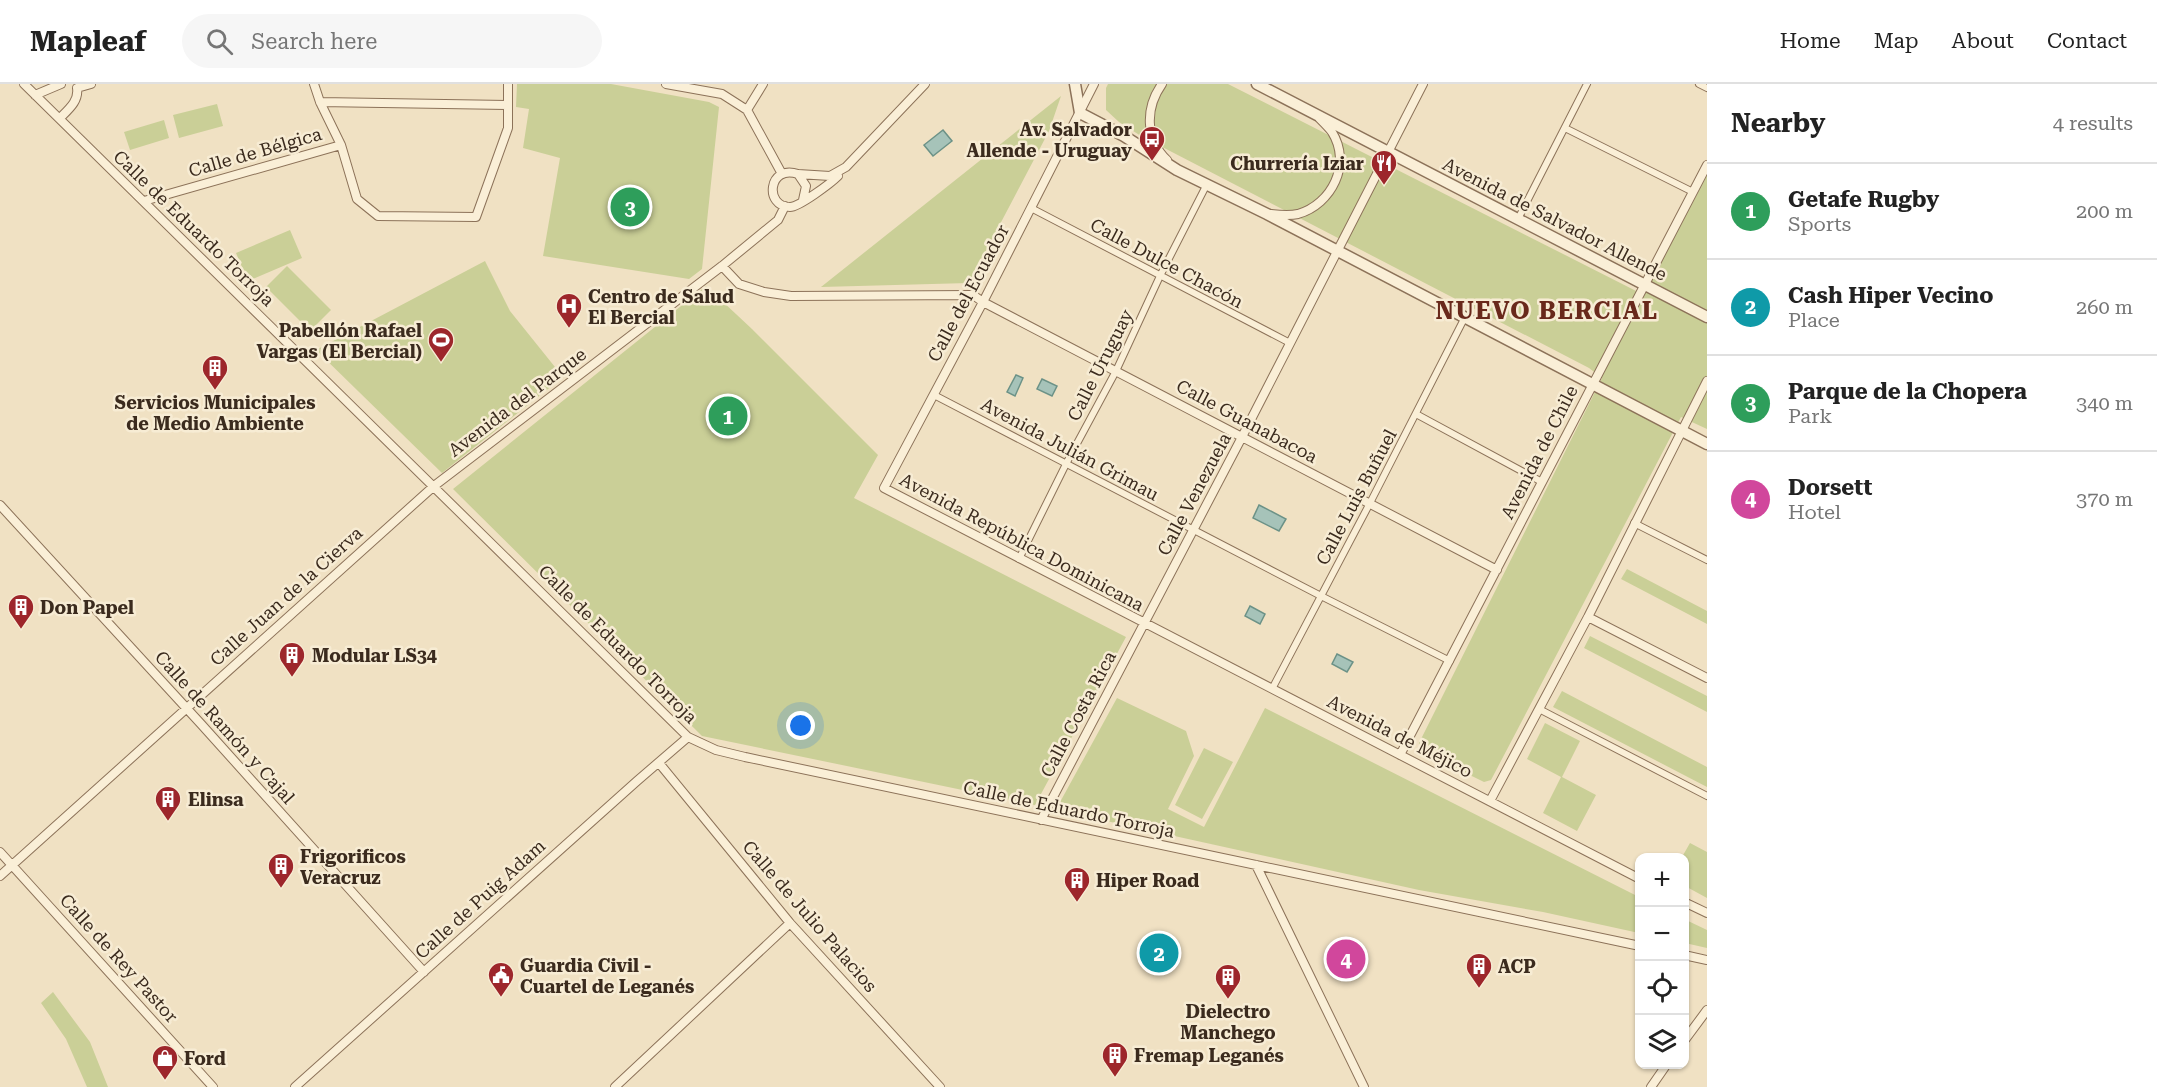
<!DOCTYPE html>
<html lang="en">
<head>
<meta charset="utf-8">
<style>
	body { margin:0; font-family:"Roboto Serif",serif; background:#f6f6f6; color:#222 }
	.controls { position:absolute; right:18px; bottom:18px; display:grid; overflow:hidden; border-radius:12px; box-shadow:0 2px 4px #0004 }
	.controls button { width:54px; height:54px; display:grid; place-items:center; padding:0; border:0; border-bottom:2px solid #e0e0e0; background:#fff; color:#222; font:30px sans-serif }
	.you { position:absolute; left:801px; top:642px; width:21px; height:21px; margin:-15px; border:4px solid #fff; border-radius:50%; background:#1a73e8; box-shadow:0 0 0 9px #1a73e833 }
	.badge { display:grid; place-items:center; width:39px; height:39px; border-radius:50%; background:#111827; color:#fff; font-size:20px; font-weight:700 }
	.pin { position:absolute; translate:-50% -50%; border:3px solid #fff; box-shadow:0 2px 6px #0006 }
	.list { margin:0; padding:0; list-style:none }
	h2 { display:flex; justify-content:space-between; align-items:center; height:78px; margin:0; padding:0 24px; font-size:26px }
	h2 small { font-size:20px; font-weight:400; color:#767676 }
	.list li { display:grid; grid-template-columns:39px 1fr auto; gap:18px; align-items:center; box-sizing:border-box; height:96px; padding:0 24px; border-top:2px solid #e0e0e0 }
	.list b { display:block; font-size:22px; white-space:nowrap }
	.list p { margin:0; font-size:20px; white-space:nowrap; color:#767676 }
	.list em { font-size:20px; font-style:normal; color:#767676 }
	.icon { flex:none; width:33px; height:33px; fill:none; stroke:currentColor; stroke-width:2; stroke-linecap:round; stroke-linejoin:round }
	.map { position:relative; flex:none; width:1707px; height:1003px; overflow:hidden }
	header { display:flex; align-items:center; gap:36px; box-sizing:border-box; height:84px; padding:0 30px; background:#fff; border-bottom:2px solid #e0e0e0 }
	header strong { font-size:28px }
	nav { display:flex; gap:33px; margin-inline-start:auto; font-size:21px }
	.search { width:420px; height:54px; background:#f6f6f6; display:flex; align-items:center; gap:15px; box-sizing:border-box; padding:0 21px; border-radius:33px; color:#767676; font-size:22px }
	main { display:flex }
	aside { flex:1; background:#fff }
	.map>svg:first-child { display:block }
	.green { fill:#cacf97 }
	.water { fill:#a6c3b9; stroke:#6c9287; stroke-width:1.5 }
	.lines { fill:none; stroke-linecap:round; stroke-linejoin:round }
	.pedestrian-casing { stroke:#8c7259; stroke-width:8 }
	.minor-casing { stroke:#8c7259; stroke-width:10 }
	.tertiary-casing { stroke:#8c7259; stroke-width:13 }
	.pedestrian { stroke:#faefd7; stroke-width:6 }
	.minor { stroke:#faefd7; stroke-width:8 }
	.tertiary { stroke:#faefd7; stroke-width:10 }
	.labels { text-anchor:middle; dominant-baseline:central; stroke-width:5; stroke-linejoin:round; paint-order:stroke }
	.poi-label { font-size:18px; font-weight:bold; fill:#3b2b1e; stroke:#f7ecd4; text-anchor:start }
	.street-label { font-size:18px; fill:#3b2b1e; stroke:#f7ecd4 }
	.district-label { font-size:24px; font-weight:bold; letter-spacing:1.5px; fill:#69291b; stroke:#f7ecd4 }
</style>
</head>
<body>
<header>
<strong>Mapleaf</strong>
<div class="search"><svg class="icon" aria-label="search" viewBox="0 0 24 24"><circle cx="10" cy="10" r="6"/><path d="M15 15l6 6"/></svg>Search here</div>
<nav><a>Home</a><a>Map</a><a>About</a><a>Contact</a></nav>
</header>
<main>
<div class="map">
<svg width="1707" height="1003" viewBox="0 0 1707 1003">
	<rect width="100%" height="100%" fill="#f0e1c3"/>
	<path class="green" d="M517,0H611L709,18L719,23L702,185L689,195L543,172L560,74L523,64L529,25L516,23Z
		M1108,0H1228L1644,211L1707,91V345L1681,333L1491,696L1484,698L1421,667L1419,659L1602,294L1589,284L1141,52L1119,38L1106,26V4Z
		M1061,12L1049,47L969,199L821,203Z
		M217,20L223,42L179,54L173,31Z
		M164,36L169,54L130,66L124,48Z
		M290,146L302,174L248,197L236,169Z
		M485,177L510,227L563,293L442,389L316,266Z
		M287,182L331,226L310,247L266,203Z
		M706,202L752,245L878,371L854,414L1126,553L1035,721L702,652L453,405Z
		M1627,485L1707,527V540L1621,495Z
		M1590,552L1707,612V628L1584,564Z
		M1562,607L1707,683V703L1553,623Z
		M1117,614L1186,647L1194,672L1168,725L1204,743L1265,624L1639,813V849L1543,828L1419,806L1061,727L1059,720Z
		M1545,639L1580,657L1562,693L1596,711L1577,747L1543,729L1561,693L1527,675Z
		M1204,664L1233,678L1202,735L1175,721Z
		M1690,759L1707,768V814L1685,802L1684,774L1682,773Z
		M1684,835L1707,846V864L1685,859Z
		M53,908L90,958L108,1003H87L66,955L41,919Z"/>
	<path class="water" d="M943,46L952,57L933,72L924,61Z
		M1016,291L1023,294L1015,312L1007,308Z
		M1042,295L1057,302L1052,312L1037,305Z
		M1259,421L1286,435L1279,447L1253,434Z
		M1250,522L1265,530L1260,540L1245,532Z
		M1337,570L1353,578L1347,588L1332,580Z"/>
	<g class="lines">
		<g class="pedestrian-casing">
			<path id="pedestrian" d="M1699,0L1707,4
				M1565,44L1693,108
				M1031,124L1290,259
				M1518,135L1587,0
				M934,311L1321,512L1450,577
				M1416,330L1542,398
				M1634,439L1707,476
				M1019,475L1067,378L1116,287L1160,192L1207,100
				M1272,605L1370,419L1465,233
				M1539,625L1707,712"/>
		</g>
		<g class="minor-casing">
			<path id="minor" d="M24,0L688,653L716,666L745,673L1640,862
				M314,0L320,18L341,61L357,115L378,132L476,133L508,44V0
				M666,0L722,10L747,26L782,90
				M1094,0L983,218L884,404L1640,795
				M1162,0C1145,24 1145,55 1167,76
				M77,4L91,0
				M35,11L61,0
				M320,18L507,21
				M747,26L763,0
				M60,34C69,25 79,17 77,4
				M798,90L830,92L846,83L925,0
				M803,116L806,102L798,90C768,80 764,123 790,123C799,123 831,99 838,92
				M144,117L341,61
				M1270,130C1280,131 1289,132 1298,130C1332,120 1352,80 1332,48C1329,44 1324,39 1320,35
				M722,182L739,200L764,208L791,212L973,211L983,218L1497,486
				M0,421L201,640L424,888
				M1588,533L1707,594
				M1400,671L1707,81
				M659,679L790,839L940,1003
				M1490,717L1588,533L1707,297
				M1041,736L1242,353L1423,0
				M0,768L213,1003
				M1256,781L1364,1003
				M0,792L434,402L722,182L778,136L785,122
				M1684,818L1707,829
				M1684,871L1707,876
				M1684,957L1707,926
				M295,1003L637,697L688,653
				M615,1003L790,839
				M1651,1003L1667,980"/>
		</g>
		<g class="tertiary-casing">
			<path id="tertiary" d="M1075,0L1080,29L1124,52L1177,86L1267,130L1707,360
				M1257,0L1707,233"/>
		</g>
		<use href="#pedestrian" class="pedestrian"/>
		<use href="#minor" class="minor"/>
		<use href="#tertiary" class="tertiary"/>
	</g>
	<defs>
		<g id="bus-pin" transform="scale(1.35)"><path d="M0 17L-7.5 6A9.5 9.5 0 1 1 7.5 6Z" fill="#9d262b" stroke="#f7ecd4"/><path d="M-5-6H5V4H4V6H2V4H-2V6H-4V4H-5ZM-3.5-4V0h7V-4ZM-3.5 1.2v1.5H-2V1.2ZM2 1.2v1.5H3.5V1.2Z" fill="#fff"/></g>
		<g id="restaurant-pin" transform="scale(1.35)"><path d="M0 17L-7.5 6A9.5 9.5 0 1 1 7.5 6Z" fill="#9d262b" stroke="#f7ecd4"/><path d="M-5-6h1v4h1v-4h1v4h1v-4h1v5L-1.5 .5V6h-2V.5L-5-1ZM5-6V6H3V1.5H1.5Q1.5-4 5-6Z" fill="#fff"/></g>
		<g id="hospital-pin" transform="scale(1.35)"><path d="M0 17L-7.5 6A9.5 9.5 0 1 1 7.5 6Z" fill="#9d262b" stroke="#f7ecd4"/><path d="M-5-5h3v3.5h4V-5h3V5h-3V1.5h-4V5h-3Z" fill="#fff"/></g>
		<g id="stadium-pin" transform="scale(1.35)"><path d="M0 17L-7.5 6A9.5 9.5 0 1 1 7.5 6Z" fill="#9d262b" stroke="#f7ecd4"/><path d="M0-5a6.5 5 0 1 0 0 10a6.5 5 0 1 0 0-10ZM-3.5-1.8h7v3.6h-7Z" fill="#fff"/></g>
		<g id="building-pin" transform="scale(1.35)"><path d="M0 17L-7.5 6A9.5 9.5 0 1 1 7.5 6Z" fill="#9d262b" stroke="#f7ecd4"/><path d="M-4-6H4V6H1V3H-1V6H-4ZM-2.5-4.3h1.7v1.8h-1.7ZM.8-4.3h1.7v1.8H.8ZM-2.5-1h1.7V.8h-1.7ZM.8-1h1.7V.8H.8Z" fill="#fff"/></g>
		<g id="civic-pin" transform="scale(1.35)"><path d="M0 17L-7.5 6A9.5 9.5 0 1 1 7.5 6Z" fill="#9d262b" stroke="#f7ecd4"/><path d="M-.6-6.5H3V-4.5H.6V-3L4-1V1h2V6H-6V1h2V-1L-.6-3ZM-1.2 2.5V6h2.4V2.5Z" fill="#fff"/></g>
		<g id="shop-pin" transform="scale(1.35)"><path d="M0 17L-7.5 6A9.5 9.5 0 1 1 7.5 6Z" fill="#9d262b" stroke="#f7ecd4"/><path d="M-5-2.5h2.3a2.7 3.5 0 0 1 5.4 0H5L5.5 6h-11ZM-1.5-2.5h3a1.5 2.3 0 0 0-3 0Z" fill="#fff"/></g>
	</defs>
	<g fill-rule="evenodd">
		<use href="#bus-pin" x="1152" y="55"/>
		<use href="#restaurant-pin" x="1384" y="79"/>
		<use href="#hospital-pin" x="569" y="222"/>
		<use href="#stadium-pin" x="441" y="256"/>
		<use href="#building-pin" x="215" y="284"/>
		<use href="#building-pin" x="21" y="523"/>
		<use href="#building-pin" x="292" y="571"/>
		<use href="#building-pin" x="168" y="715"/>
		<use href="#building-pin" x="281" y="782"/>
		<use href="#building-pin" x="1077" y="796"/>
		<use href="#building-pin" x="1479" y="882"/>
		<use href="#civic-pin" x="501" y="891"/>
		<use href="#building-pin" x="1228" y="893"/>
		<use href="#building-pin" x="1115" y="971"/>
		<use href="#shop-pin" x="165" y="974"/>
	</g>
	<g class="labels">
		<g class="poi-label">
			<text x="1132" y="45" text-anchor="end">Av. Salvador<tspan x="1132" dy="21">Allende - Uruguay</tspan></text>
			<text x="1364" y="79" text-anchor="end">Churrería Iziar</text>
			<text x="588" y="212">Centro de Salud<tspan x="588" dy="21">El Bercial</tspan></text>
			<text x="422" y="246" text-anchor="end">Pabellón Rafael<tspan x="422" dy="21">Vargas (El Bercial)</tspan></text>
			<text x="215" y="318" text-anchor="middle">Servicios Municipales<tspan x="215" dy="21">de Medio Ambiente</tspan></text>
			<text x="40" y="523">Don Papel</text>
			<text x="312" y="571">Modular LS34</text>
			<text x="188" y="715">Elinsa</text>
			<text x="300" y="772">Frigorificos<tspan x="300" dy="21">Veracruz</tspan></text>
			<text x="1096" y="796">Hiper Road</text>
			<text x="520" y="881">Guardia Civil -<tspan x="520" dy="21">Cuartel de Leganés</tspan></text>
			<text x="1498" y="882">ACP</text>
			<text x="1228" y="927" text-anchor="middle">Dielectro<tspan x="1228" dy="21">Manchego</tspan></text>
			<text x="1134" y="971">Fremap Leganés</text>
			<text x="184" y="974">Ford</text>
		</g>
		<g class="street-label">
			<text transform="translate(255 68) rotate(-16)">Calle de Bélgica</text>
			<text transform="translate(1555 135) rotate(27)">Avenida de Salvador Allende</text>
			<text transform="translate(194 144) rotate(44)">Calle de Eduardo Torroja</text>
			<text transform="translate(1167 179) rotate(28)">Calle Dulce Chacón</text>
			<text transform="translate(968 209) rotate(-62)">Calle del Ecuador</text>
			<text transform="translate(1100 281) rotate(-63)">Calle Uruguay</text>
			<text transform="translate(517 318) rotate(-37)">Avenida del Parque</text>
			<text transform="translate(1247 337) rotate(28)">Calle Guanabacoa</text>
			<text transform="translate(1070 365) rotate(28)">Avenida Julián Grimau</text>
			<text transform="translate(1539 368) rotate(-63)">Avenida de Chile</text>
			<text transform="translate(1194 410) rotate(-62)">Calle Venezuela</text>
			<text transform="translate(1356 413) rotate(-62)">Calle Luis Buñuel</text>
			<text transform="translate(1022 458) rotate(28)">Avenida República Dominicana</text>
			<text transform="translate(286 512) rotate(-42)">Calle Juan de la Cierva</text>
			<text transform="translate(618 560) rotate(45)">Calle de Eduardo Torroja</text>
			<text transform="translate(1078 630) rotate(-62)">Calle Costa Rica</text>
			<text transform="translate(225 643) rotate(48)">Calle de Ramón y Cajal</text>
			<text transform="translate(1400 652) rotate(27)">Avenida de Méjico</text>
			<text transform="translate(1069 725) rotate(12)">Calle de Eduardo Torroja</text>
			<text transform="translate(480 815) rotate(-42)">Calle de Puig Adam</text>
			<text transform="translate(810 832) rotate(49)">Calle de Julio Palacios</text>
			<text transform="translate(119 874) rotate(48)">Calle de Rey Pastor</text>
		</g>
		<g class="district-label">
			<text x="1547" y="227">NUEVO BERCIAL</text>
		</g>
	</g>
</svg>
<div class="controls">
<button>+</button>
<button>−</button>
<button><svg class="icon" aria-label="locate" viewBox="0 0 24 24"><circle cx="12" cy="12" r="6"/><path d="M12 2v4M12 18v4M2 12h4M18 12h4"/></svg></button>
<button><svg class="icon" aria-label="layers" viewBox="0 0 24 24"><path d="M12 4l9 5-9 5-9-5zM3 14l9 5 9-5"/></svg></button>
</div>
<div class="you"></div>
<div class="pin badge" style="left:728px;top:332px;background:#2e9e5b">1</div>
<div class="pin badge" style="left:1159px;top:869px;background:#0f9aa8">2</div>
<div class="pin badge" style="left:630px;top:123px;background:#2e9e5b">3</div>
<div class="pin badge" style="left:1346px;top:875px;background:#d1479c">4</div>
</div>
<aside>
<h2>Nearby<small>4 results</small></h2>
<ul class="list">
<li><span class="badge" style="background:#2e9e5b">1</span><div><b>Getafe Rugby</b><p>Sports</p></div><em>200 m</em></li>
<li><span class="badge" style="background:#0f9aa8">2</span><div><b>Cash Hiper Vecino</b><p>Place</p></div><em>260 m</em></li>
<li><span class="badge" style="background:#2e9e5b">3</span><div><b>Parque de la Chopera</b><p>Park</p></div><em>340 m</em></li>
<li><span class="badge" style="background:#d1479c">4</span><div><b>Dorsett</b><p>Hotel</p></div><em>370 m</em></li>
</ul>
</aside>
</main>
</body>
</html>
